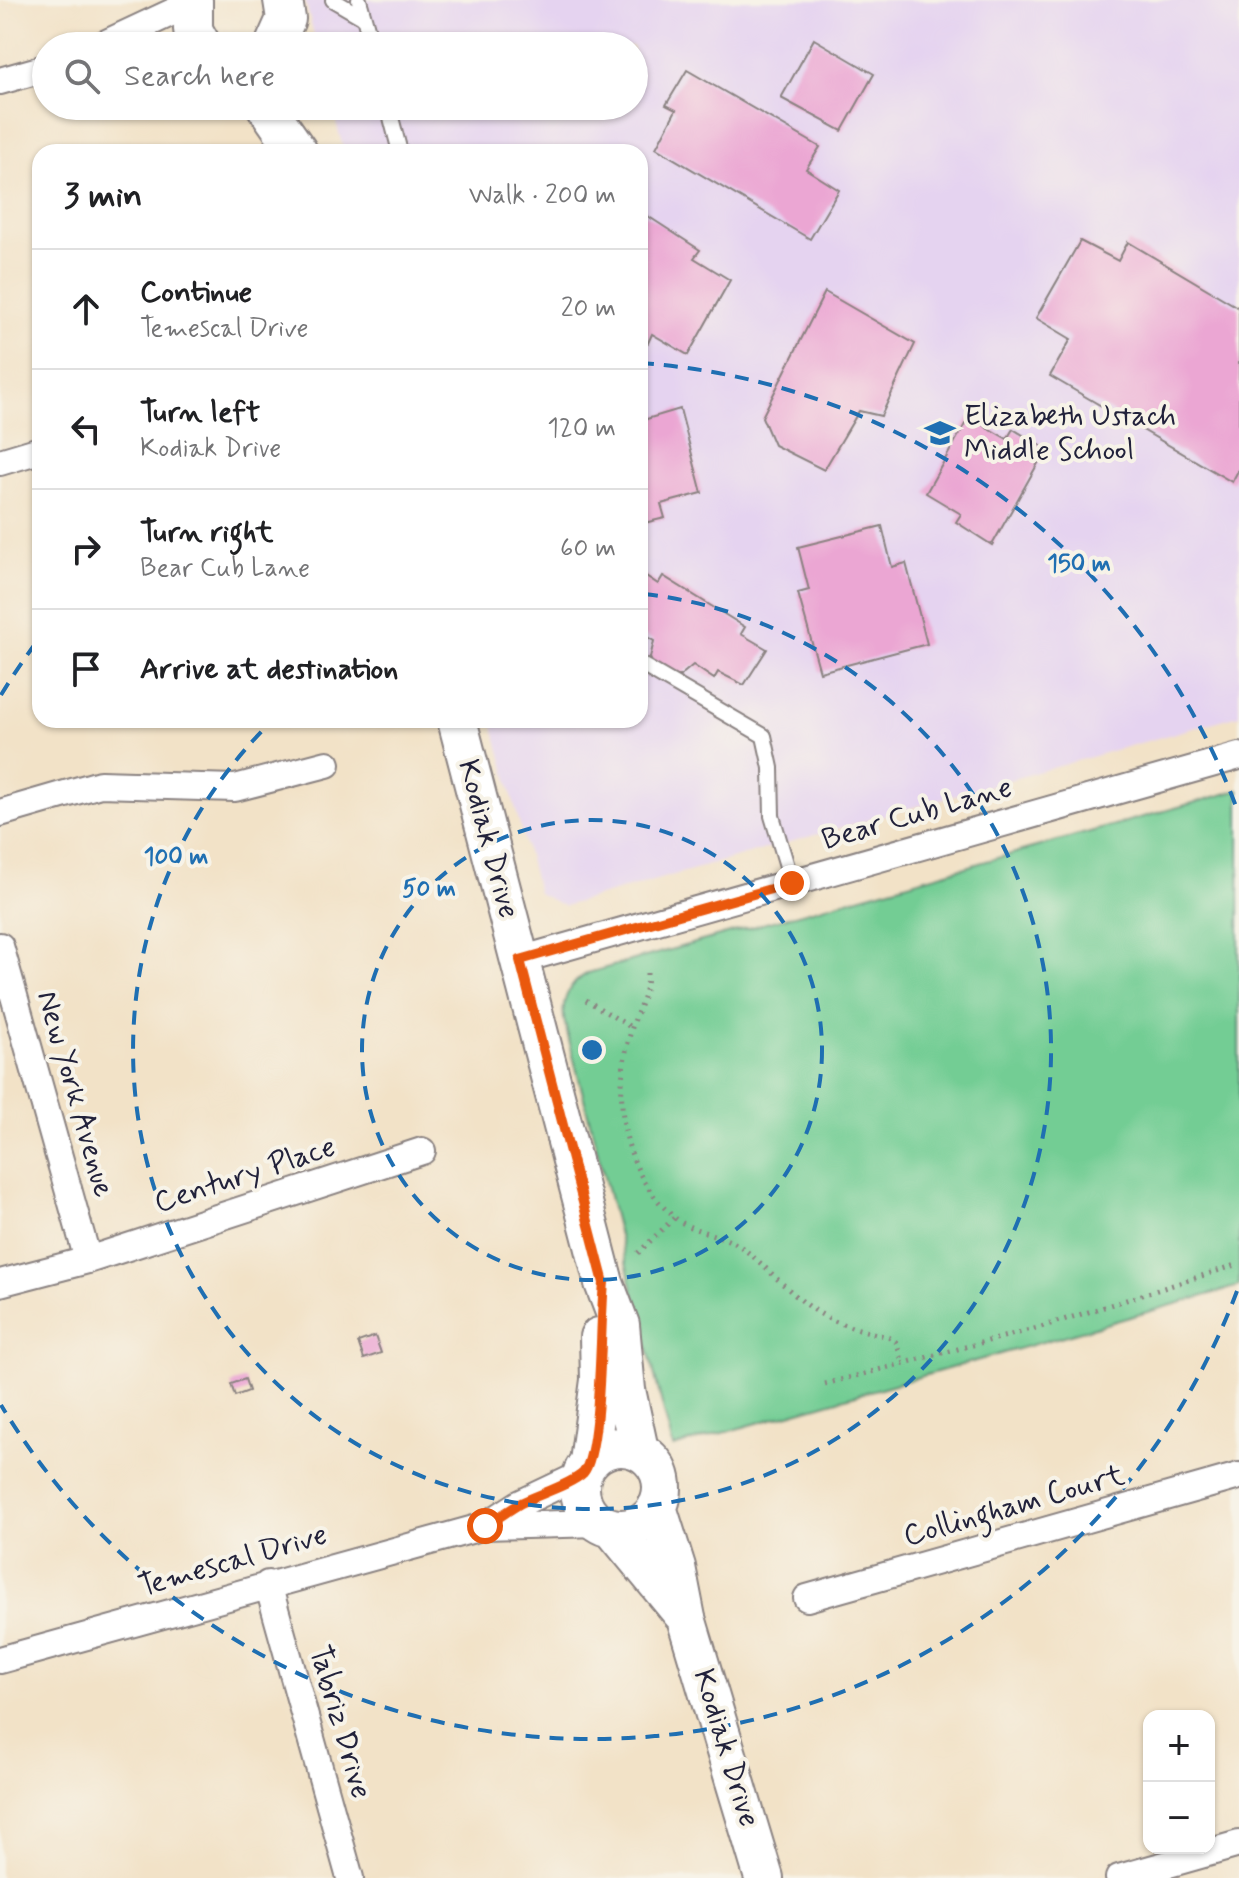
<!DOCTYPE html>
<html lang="en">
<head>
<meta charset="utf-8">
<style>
	body { margin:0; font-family:Mynerve,sans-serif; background:#f2f2f2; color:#202124 }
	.controls { position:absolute; right:24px; bottom:24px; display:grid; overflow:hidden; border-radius:16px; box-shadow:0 2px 6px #0004 }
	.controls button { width:72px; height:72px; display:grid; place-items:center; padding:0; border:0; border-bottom:2px solid #e0e0e0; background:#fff; color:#202124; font:40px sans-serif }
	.stop { position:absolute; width:24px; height:24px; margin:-18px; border:6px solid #ea580c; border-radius:50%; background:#fff }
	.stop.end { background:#ea580c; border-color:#fff; box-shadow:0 2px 8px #0008 }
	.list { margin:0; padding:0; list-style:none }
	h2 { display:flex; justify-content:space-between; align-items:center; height:104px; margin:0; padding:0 32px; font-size:34px }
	h2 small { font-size:26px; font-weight:400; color:#757577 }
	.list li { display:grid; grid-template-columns:52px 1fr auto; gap:24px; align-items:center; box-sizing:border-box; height:120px; padding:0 32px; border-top:2px solid #e0e0e0 }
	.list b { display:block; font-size:30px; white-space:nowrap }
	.list p { margin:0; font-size:26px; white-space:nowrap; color:#757577 }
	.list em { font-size:26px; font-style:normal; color:#757577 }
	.icon { flex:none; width:44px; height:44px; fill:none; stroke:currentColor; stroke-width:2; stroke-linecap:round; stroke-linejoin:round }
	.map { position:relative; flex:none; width:1239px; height:1878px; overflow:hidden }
	.search { position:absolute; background:#fff; box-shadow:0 2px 6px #0004; left:32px; top:32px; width:616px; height:88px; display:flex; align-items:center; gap:20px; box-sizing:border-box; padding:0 28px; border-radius:44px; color:#757577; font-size:30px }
	.panel { position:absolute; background:#fff; box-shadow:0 2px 6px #0004; left:32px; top:144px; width:616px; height:584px; border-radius:24px }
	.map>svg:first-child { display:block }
	.built { fill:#e5d3f0 }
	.green { fill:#73cd94; stroke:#4a7868; stroke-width:2 }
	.building { fill:#eba6d3 }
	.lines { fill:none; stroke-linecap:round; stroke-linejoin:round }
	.lane-casing { stroke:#8a8281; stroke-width:18 }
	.street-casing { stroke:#8a8281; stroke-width:30 }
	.secondary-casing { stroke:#8a8281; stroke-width:42 }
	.path { stroke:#8a8281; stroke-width:5; stroke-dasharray:2 6; stroke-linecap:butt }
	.lane { stroke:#fff; stroke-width:14 }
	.street { stroke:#fff; stroke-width:26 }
	.secondary { stroke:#fff; stroke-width:38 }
	.route { stroke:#ea580c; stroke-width:10 }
	.ring { fill:none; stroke:#1f6fb2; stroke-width:4; stroke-dasharray:14 10 }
	.labels { text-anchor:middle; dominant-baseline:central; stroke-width:8; stroke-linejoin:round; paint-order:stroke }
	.poi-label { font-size:30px; fill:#22223b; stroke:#f7f3e8; text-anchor:start }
	.street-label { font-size:30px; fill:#22223b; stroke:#f7f3e8 }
	.centre { fill:#1f6fb2; stroke:#f7f3e8; stroke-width:4 }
	.ring-label { font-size:24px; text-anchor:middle; font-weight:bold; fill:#1f6fb2; stroke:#f7f3e8; stroke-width:8; stroke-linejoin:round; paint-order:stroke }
</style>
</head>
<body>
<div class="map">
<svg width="1239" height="1878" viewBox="0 0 1239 1878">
	<rect width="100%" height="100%" fill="#f7f3e8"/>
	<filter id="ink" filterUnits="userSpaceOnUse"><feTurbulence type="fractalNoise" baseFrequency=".0125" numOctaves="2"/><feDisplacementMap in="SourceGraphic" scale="16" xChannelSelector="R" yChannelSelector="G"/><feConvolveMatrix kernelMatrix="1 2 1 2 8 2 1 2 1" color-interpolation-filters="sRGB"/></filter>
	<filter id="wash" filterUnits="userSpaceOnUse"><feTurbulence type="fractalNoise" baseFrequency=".006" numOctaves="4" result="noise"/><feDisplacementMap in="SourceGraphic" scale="32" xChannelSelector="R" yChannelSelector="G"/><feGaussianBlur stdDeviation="1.8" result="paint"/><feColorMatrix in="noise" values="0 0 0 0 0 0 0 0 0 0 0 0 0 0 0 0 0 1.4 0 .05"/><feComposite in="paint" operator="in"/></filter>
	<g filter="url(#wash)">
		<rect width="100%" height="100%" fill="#f2e2c7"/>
		<path class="built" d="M305,0H1239V715L564,906L538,893L492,720H640V152H344L332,106H634V46H317Z"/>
		<path class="green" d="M1239,790V1286L673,1447L565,1024C560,1002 568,984 588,973Z"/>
		<g id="blocks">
			<path class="building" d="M814,39L874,74L842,131L781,98Z
				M687,70L820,147L806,169L839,190L810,239L656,148L676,110L666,105Z
				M640,211L700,250L694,258L730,280L688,355L652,334L648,343L640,339Z
				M1080,241L1118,261L1128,242L1239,308V469L1232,482L1050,376L1071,339L1036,318Z
				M825,292L915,344L881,416L859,411L824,470L774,445L762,417Z
				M680,409L702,493L661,504L665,518L640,524V421Z
				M969,417L1007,439L1013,429L1046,449L992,545L956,522L961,514L926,493Z
				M882,526L892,567L906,563L927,644L820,672L798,593L809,590L798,547Z
				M640,572L658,584L663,576L745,627L741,634L767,649L744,685L718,672L714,679L693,665L680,676H669L654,667L650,658L654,641L640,633Z
				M375,1336L381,1353L364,1359L358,1342Z
				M245,1379L249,1391L235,1396L231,1384Z"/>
		</g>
	</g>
	<g filter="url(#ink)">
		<use href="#blocks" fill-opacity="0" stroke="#8a8281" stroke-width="2"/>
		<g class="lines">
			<g class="lane-casing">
				<path id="lane" d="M333,0L364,18
					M359,0L372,46
					M388,106L400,152
					M640,664L764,736L771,768L772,816L792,883"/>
			</g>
			<g class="street-casing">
				<path id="street" d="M100,46L192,3
					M0,81L46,68
					M0,462L40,450
					M0,813L100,784L235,788L327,764
					M0,946L88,1260
					M520,960L1239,756
					M0,1283L88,1260L422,1151
					M485,1526L519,1504L582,1474
					M268,1584L350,1878
					M807,1598L1239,1476
					M0,1660L485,1526L600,1523
					M1119,1878L1239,1844"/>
			</g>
			<g class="secondary-casing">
				<path id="secondary" d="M193,0V30L202,46
					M274,46L286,19L283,0
					M266,106L298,152
					M457,720L604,1283L620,1325L626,1390L639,1450
					M580 1488a41 41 0 1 1 82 0a41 41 0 1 1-82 0Z
					M589,1462L600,1380L599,1337
					M657,1507L676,1567L686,1618L764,1878
					M612,1528L682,1613"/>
			</g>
			<path class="path" d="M647,973C647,995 637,1010 631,1031C612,1096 620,1170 674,1217C692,1233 721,1233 741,1247C772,1270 796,1303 832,1320C851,1328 871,1332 890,1338L896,1342L903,1363
				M586,1000L632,1028
				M638,1253L674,1218
				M825,1384L1041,1327L1239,1264"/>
			<use href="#lane" class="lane"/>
			<use href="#street" class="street"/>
			<use href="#secondary" class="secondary"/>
		</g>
	</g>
	<g class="lines" filter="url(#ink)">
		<path class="route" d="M485,1526C497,1519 509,1510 521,1503C537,1495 572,1484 583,1473C602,1453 600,1318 604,1283L520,960L792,883"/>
	</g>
	<g class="ring">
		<circle cx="592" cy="1050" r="230"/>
		<path d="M644 594A459 459 0 1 1 270 723"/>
		<path d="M1237 1291A689 689 0 0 1 1 1405M1 695A689 689 0 0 1 38 640M640 363A689 689 0 0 1 1237 809"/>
	</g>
	<defs>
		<g id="school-bare" transform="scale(2.4)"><path d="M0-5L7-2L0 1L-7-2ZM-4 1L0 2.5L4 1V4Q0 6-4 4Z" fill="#1f6fb2" stroke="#f7f3e8" stroke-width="2.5" paint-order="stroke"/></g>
	</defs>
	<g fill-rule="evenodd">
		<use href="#school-bare" x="940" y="433"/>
	</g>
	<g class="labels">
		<g class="poi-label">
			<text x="964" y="416">Elizabeth Ustach<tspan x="964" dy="34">Middle School</tspan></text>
		</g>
		<g class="street-label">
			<text transform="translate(917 814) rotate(-16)">Bear Cub Lane</text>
			<text transform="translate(488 839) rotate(75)">Kodiak Drive</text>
			<text transform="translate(75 1094) rotate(74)">New York Avenue</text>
			<text transform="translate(245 1175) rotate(-18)">Century Place</text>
			<text transform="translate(1014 1506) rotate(-16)">Collingham Court</text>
			<text transform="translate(233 1561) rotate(-16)">Temescal Drive</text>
			<text transform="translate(340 1722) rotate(74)">Tabriz Drive</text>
			<text transform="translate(726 1748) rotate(73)">Kodiak Drive</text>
		</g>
	</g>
	<circle cx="592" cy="1050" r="12" class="centre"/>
	<g class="ring-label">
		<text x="1079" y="571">150 m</text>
		<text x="176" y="864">100 m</text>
		<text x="429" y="896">50 m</text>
	</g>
</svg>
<div class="controls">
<button>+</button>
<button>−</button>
</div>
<div class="stop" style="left:485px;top:1526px"></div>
<div class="stop end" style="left:792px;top:883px"></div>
<div class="search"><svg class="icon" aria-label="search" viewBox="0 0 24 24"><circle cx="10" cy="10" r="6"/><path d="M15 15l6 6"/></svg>Search here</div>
<section class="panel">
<h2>3 min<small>Walk · 200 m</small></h2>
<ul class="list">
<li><svg class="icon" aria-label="ahead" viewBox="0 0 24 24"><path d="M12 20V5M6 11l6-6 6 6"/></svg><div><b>Continue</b><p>Temescal Drive</p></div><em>20 m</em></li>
<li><svg class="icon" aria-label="left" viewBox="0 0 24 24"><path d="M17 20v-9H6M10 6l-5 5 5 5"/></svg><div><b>Turn left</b><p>Kodiak Drive</p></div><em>120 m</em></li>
<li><svg class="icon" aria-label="right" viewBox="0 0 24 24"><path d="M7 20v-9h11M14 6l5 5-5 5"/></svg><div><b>Turn right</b><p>Bear Cub Lane</p></div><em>60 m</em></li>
<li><svg class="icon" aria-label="arrive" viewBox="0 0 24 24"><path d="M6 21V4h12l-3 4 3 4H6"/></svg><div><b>Arrive at destination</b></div></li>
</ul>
</section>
</div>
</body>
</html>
